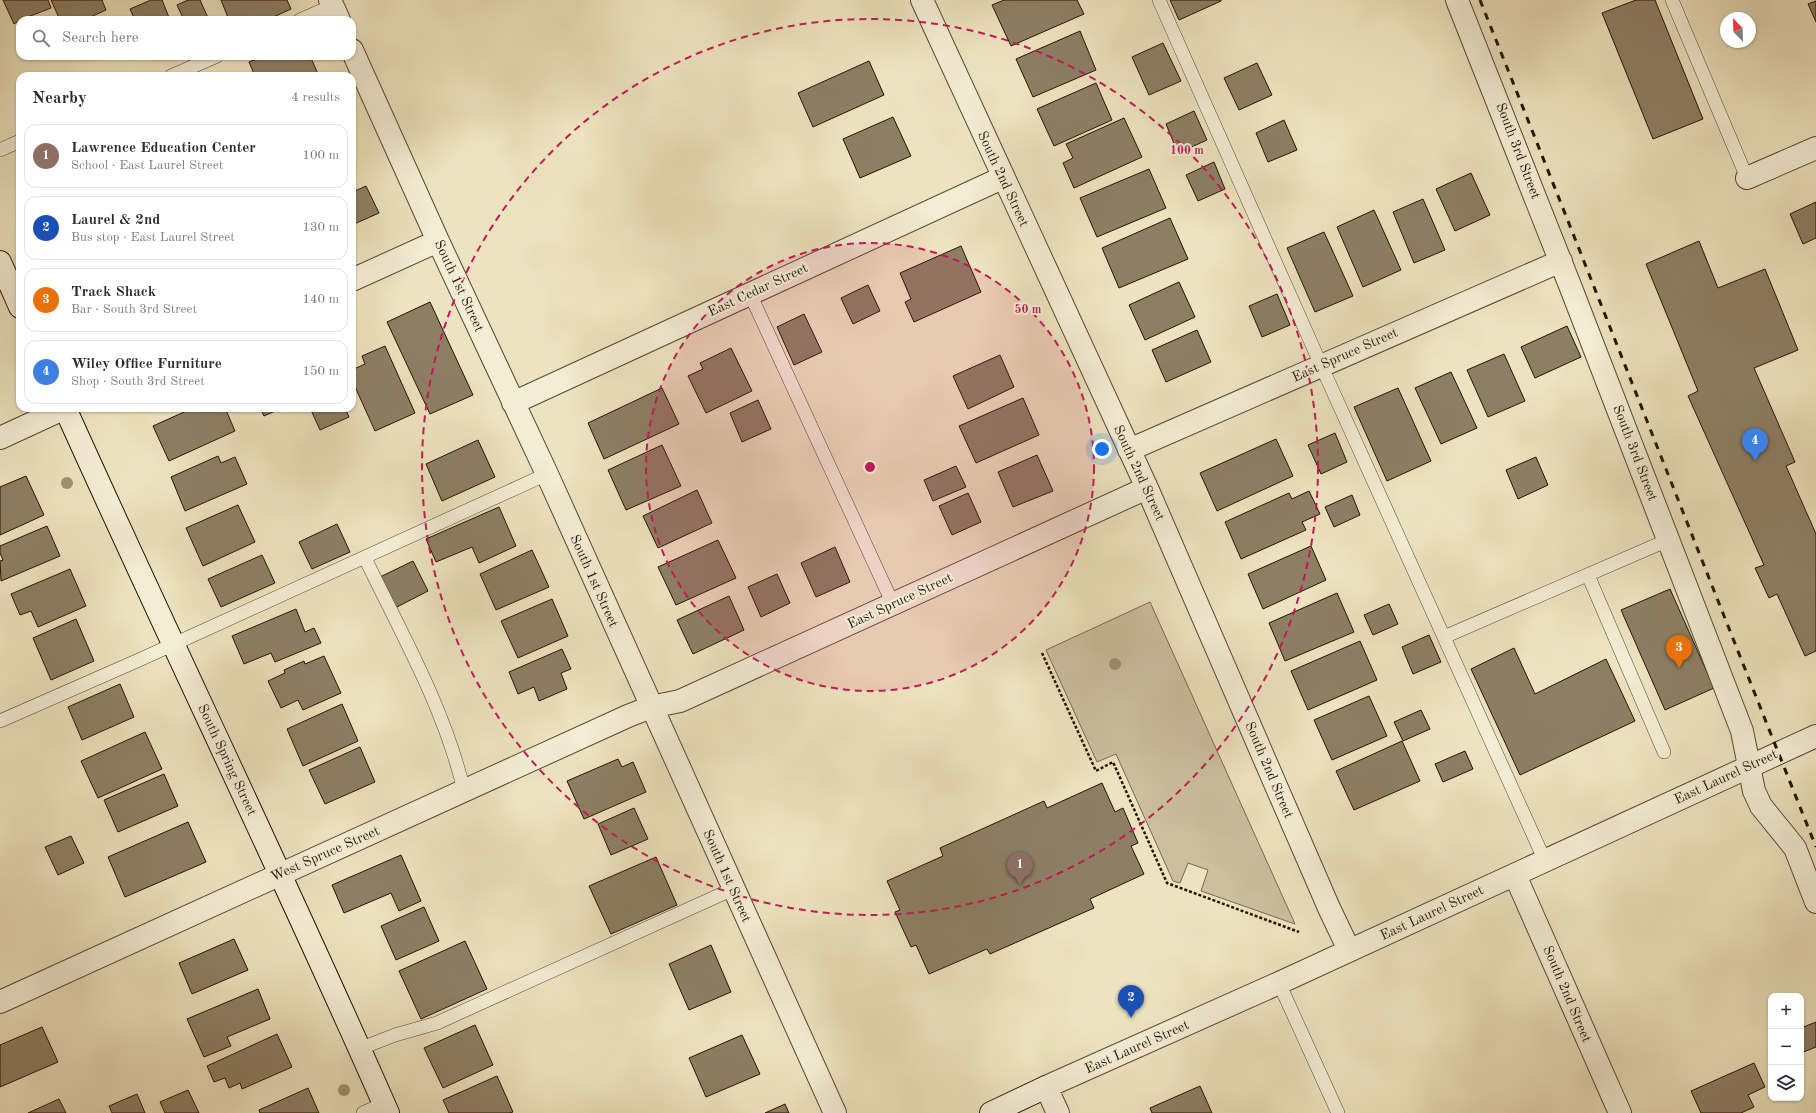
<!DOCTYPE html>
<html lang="en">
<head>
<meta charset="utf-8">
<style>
	body { margin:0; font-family:"Old Standard TT",serif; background:#f2f2f3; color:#2b2b33 }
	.controls { position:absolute; right:12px; bottom:12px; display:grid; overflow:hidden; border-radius:8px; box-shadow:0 1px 3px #0004 }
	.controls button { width:36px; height:36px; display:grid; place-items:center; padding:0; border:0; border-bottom:1px solid #e1e1e2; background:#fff; color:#2b2b33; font:20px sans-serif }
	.compass { position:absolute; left:1720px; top:12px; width:36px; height:36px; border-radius:50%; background:#fff; box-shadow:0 1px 3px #0004; rotate:337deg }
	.you { position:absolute; left:1102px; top:449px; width:14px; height:14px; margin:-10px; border:3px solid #fff; border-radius:50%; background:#1a73e8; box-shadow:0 0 0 6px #1a73e833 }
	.badge { display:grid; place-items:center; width:26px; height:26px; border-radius:50%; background:#0f766e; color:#fff; font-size:13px; font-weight:700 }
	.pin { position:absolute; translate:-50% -33px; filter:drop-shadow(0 1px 2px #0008) }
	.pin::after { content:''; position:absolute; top:21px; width:14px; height:12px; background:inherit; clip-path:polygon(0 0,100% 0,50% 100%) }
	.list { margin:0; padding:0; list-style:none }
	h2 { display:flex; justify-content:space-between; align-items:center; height:52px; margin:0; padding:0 16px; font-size:17px }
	h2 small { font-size:13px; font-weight:400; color:#7c7c81 }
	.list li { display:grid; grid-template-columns:26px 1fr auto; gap:12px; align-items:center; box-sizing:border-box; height:64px; margin:0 8px 8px; padding:0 8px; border:1px solid #e1e1e2; border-radius:12px }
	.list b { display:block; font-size:15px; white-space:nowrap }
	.list p { margin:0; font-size:13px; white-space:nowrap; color:#7c7c81 }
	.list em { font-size:13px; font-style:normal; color:#7c7c81 }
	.icon { flex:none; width:22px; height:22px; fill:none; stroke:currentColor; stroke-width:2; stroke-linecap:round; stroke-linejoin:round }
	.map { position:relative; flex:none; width:1816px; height:1113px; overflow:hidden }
	.search { position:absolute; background:#fff; box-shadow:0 1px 3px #0004; left:16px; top:16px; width:340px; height:44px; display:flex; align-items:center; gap:10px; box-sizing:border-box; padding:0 14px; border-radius:12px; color:#7c7c81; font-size:15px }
	.panel { position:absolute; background:#fff; box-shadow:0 1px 3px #0004; left:16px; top:72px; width:340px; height:340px; border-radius:12px }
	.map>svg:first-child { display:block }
	.green { fill:#cbbf9e; stroke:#786850 }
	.building { fill:#8d7f64; stroke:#241202 }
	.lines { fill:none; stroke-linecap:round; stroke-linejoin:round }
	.lane-casing { stroke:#564631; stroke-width:14 }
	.street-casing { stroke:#564631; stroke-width:24 }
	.secondary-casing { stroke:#241202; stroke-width:24 }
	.path { stroke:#241202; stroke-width:2.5; stroke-dasharray:3 2; stroke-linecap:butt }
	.lane { stroke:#f3edd5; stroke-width:13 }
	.street { stroke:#f3edd5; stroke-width:22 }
	.secondary { stroke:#f3edd5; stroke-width:22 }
	.rail { stroke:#241202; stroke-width:3; stroke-dasharray:7 7; stroke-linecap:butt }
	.tree { fill:#9e9275 }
	.ring { fill:none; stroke:#c2185b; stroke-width:2; stroke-dasharray:7 5 }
	.labels { text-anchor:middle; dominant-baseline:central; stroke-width:4; stroke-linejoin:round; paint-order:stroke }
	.street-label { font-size:14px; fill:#241202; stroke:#f3edd5 }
	.centre { fill:#c2185b; stroke:#f3edd5; stroke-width:2 }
	.ring-label { font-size:12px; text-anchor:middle; font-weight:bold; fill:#c2185b; stroke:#f3edd5; stroke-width:4; stroke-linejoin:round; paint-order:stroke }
</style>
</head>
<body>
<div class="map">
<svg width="1816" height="1113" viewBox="0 0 1816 1113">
	<rect width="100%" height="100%" fill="#ede3be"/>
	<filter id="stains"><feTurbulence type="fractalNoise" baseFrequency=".005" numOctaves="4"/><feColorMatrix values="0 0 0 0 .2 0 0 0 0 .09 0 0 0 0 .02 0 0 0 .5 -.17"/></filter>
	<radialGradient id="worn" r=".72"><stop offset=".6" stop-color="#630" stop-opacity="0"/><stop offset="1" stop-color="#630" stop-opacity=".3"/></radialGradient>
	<path class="green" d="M1150,602L1295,924L1201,891L1208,870L1188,863L1180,883L1173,881L1116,754L1097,762L1046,650Z"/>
	<path class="building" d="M3,0H48L51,8L20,20L14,24Z
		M51,0H102L106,10L84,20H60Z
		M151,0H162L170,20H135L130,9Z
		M188,0H200L209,20H184L177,5Z
		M221,0H287L291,9L267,20H229Z
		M1004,0H1077L1084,14L1011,46L992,5Z
		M1170,0H1221V1L1179,20Z
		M1636,0H1655L1703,119L1653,139L1602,13Z
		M1816,1V22L1808,4Z
		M1080,31L1096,70L1033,97L1016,59Z
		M1163,43L1181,81L1149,95L1132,57Z
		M263,56H310L319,76H255L249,62Z
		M869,61L884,95L813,127L798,93Z
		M1257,63L1272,95L1239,110L1224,78Z
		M1096,83L1112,120L1054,146L1037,109Z
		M1194,111L1207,140L1178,153L1166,124Z
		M893,117L911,156L860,178L843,139Z
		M1124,118L1142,157L1074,188L1063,163L1073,158L1066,144Z
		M1284,120L1297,150L1268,162L1256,133Z
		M1214,162L1225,189L1198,201L1186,175Z
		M1149,169L1166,208L1097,237L1080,198Z
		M1471,173L1490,215L1455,231L1436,189Z
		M352,184L355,191L366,186L379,213L352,225Z
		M1423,199L1445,250L1414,263L1393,212Z
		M1816,202V238L1803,244L1790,214Z
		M1374,210L1401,270L1363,287L1337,227Z
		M1170,218L1188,259L1119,288L1102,248Z
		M1324,232L1353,296L1315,312L1287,248Z
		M1699,241L1718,288L1765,269L1798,350L1754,368L1795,462L1786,466L1816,534V651L1805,656L1777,594L1769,598L1755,568L1764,565L1688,396L1698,391L1646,264Z
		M961,246L981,292L914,322L905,302L911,299L900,273Z
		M1179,282L1195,317L1145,340L1129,305Z
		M868,285L880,311L853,324L841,298Z
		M1277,294L1290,325L1262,337L1249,306Z
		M430,302L473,395L430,414L387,322Z
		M804,314L822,352L794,365L777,327Z
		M1567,326L1581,357L1535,378L1521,347Z
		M1197,330L1211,362L1166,382L1152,350Z
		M385,346L415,413L375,431L352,380V370L365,364L362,356Z
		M731,348L752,391L706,413L688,376L703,369L700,363Z
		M1504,354L1525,401L1488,417L1467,370Z
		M1000,355L1014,387L968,409L953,376Z
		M1451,372L1477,428L1441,444L1415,388Z
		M662,388L679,424L604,459L588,423Z
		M1398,388L1431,461L1387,481L1354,407Z
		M1023,398L1039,435L976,463L959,426Z
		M758,400L771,429L742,442L730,413Z
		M193,408H225L235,431L169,461L153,426Z
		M260,408H282L264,416Z
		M310,408H345L349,417L320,430Z
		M1335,433L1347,462L1321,474L1308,445Z
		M1276,439L1293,476L1217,511L1200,473Z
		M478,440L495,477L442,501L426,464Z
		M662,445L681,486L626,510L608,470Z
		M1037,455L1053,491L1013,507L998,472Z
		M218,456L221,463L235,457L247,484L185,511L171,477Z
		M1536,457L1548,485L1518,499L1506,470Z
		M956,466L966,487L933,501L924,480Z
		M26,476L44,515L0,535V487Z
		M697,490L712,523L658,548L643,516Z
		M1309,491L1320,514L1302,522L1306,530L1241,559L1225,522L1289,493L1292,499Z
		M968,493L981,522L952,535L939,506Z
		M1352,495L1360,515L1334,527L1325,507Z
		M238,505L255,542L203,566L186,528Z
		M499,507L516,546L479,563L472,547L436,562L426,539Z
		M337,524L350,552L312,569L299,542Z
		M47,526L60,556L1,581L0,561L3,560L0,553V546Z
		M718,540L736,578L676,605L658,567Z
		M1311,546L1326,580L1263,609L1248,574Z
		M835,547L850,582L816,597L801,563Z
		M532,550L549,587L496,610L480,574Z
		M262,555L275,583L221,607L208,579Z
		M413,561L428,591L395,608L380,577Z
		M70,569L86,606L38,627L31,611L20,615L11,594Z
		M777,574L790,603L761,617L748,587Z
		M1670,589L1714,688L1665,710L1621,610Z
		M1337,593L1354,632L1285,661L1269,623Z
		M729,596L744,630L693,654L677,620Z
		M552,599L568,636L518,658L501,621Z
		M1389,604L1398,624L1373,635L1364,615Z
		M296,609L305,632L314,628L321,643L275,662L271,653L244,664L232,636Z
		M76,619L94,661L51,680L33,638Z
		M1429,635L1441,662L1413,674L1402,647Z
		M1360,641L1377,680L1308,710L1291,671Z
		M1514,648L1535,694L1606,659L1635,721L1520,775L1471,669Z
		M562,649L571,669L561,673L567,689L539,701L534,687L518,694L509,672Z
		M324,656L341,693L303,710L298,700L281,708L268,681L285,673L284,670L304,661L305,664Z
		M120,684L134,717L82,740L68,707Z
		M1369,696L1387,736L1332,760L1314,720Z
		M342,704L358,741L303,766L287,729Z
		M1421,710L1430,729L1403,741L1394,722Z
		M145,732L162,769L98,798L81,761Z
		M1402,741L1420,781L1354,810L1336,771Z
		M360,747L375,782L325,804L309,770Z
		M1465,751L1473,769L1443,782L1435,764Z
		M618,759L622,767L633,762L646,792L584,819L567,781Z
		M164,774L178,806L118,832L104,800Z
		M1102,783L1115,812L1123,808L1138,843L1131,846L1144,874L1090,899L1094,908L990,954L987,949L929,974L916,945L911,947L895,912L900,910L887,881L943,856L940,848L1044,801L1047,808Z
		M634,808L648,839L611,855L598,824Z
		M188,822L206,862L125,897L108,857Z
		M71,836L84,863L58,875L45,847Z
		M401,855L421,901L399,911L391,893L344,913L332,885Z
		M656,857L677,905L611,934L589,886Z
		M424,907L439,941L396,960L381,926Z
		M234,939L248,970L192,994L179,963Z
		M465,941L487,989L421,1019L399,971Z
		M711,945L731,992L689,1010L669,964Z
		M258,989L270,1019L227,1037L231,1046L204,1057L187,1019Z
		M1816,1022V1047L1801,1053V1028Z
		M475,1025L493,1065L443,1088L424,1048Z
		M42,1027L58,1062L0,1087V1045Z
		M277,1034L292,1067L242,1089L240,1083L229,1088L225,1078L214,1082L207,1066Z
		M742,1035L760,1074L706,1097L689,1058Z
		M1754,1063L1765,1087L1748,1095L1754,1107L1741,1113H1701L1691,1091Z
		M497,1076L513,1112L509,1113H449L443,1100Z
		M1200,1086L1212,1113H1152L1150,1108Z
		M308,1088L319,1113H260L259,1110Z
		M188,1090L199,1113H165L160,1102Z
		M137,1094L145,1113H112L109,1106Z
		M59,1099L66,1113H28Z
		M785,1104L789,1113H765Z"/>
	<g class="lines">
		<g class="lane-casing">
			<path id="lane" d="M1159,0L1321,365L1545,861
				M1672,0L1747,178
				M300,20L332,6
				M171,76L217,56
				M0,150L20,141
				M750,294L893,604
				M365,558C401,633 445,709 464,791
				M1588,575L1664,752
				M1444,637L1668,540
				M0,721L139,660L547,474
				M1279,983L1338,1113
				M359,1049L395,1035L437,1023L733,889
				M363,1113L383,1104"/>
		</g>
		<g class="street-casing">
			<path id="street" d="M330,0L339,20
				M922,0L1147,488L1329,908L1349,950
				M1457,0L1571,288L1742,731L1754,791L1761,806L1795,848L1816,902
				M352,50L438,241L547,474L835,1113
				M1747,178L1816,148
				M352,280L438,241
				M513,403L1002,178
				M0,438L65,408
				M1129,450L1561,261
				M1515,875L1620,1113
				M0,1002L628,716L651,707L680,701L1147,488
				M1058,1113L1046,1087L1279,983L1816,736"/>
		</g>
		<g class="secondary-casing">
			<path id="secondary" d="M0,262L20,307
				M65,408C171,644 284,876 388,1113
				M991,1113L1046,1087"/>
		</g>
		<path class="path" d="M1042,653L1096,771L1113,762L1167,883L1299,932"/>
		<use href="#lane" class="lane"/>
		<use href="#street" class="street"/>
		<use href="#secondary" class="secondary"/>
		<path class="rail" d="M1480,0C1593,282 1703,565 1816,847"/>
	</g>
	<g class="tree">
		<circle cx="67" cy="483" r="6"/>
		<circle cx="1115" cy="664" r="6"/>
		<circle cx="344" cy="1090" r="6"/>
	</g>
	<circle cx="870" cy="467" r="224" fill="#c2185b" fill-opacity=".12"/>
	<g class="ring">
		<circle cx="870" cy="467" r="224"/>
		<circle cx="870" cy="467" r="448"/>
	</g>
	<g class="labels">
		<g class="street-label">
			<text transform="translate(1518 151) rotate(69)">South 3rd Street</text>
			<text transform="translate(1003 179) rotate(65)">South 2nd Street</text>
			<text transform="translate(459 286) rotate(65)">South 1st Street</text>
			<text transform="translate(758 290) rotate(-25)">East Cedar Street</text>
			<text transform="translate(1345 355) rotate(-24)">East Spruce Street</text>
			<text transform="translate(1635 453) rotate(69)">South 3rd Street</text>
			<text transform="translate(1139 473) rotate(65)">South 2nd Street</text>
			<text transform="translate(594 581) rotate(66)">South 1st Street</text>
			<text transform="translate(900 601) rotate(-25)">East Spruce Street</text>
			<text transform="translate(227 760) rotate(65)">South Spring Street</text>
			<text transform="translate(1269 770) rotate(67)">South 2nd Street</text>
			<text transform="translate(1726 777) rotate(-25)">East Laurel Street</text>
			<text transform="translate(325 854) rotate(-24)">West Spruce Street</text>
			<text transform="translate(727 876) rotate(66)">South 1st Street</text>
			<text transform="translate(1432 913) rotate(-25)">East Laurel Street</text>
			<text transform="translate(1567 994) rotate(67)">South 2nd Street</text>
			<text transform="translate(1137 1047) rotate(-24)">East Laurel Street</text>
		</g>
	</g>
	<circle cx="870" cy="467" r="6" class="centre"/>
	<g class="ring-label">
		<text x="1187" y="154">100 m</text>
		<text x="1028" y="313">50 m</text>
	</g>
	<rect width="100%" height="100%" filter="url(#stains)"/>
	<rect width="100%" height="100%" fill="url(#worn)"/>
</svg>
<div class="controls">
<button>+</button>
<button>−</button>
<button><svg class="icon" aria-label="layers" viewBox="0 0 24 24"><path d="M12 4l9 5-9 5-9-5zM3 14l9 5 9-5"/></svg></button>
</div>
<svg class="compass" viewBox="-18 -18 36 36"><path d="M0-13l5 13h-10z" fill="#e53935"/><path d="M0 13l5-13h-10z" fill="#7c7c81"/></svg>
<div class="you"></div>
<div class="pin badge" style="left:1020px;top:885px;background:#8d6e63">1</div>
<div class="pin badge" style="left:1131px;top:1018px;background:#1a4fb4">2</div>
<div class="pin badge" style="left:1679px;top:668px;background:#e8710a">3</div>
<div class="pin badge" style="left:1755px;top:461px;background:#3f7fe0">4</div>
<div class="search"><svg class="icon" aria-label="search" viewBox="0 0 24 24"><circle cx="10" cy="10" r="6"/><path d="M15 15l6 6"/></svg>Search here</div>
<section class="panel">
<h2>Nearby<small>4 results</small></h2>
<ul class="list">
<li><span class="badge" style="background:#8d6e63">1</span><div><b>Lawrence Education Center</b><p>School · East Laurel Street</p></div><em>100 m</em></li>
<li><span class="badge" style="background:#1a4fb4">2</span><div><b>Laurel &amp; 2nd</b><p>Bus stop · East Laurel Street</p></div><em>130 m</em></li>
<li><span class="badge" style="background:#e8710a">3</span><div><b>Track Shack</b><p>Bar · South 3rd Street</p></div><em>140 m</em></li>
<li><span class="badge" style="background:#3f7fe0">4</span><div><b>Wiley Office Furniture</b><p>Shop · South 3rd Street</p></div><em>150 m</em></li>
</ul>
</section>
</div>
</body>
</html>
